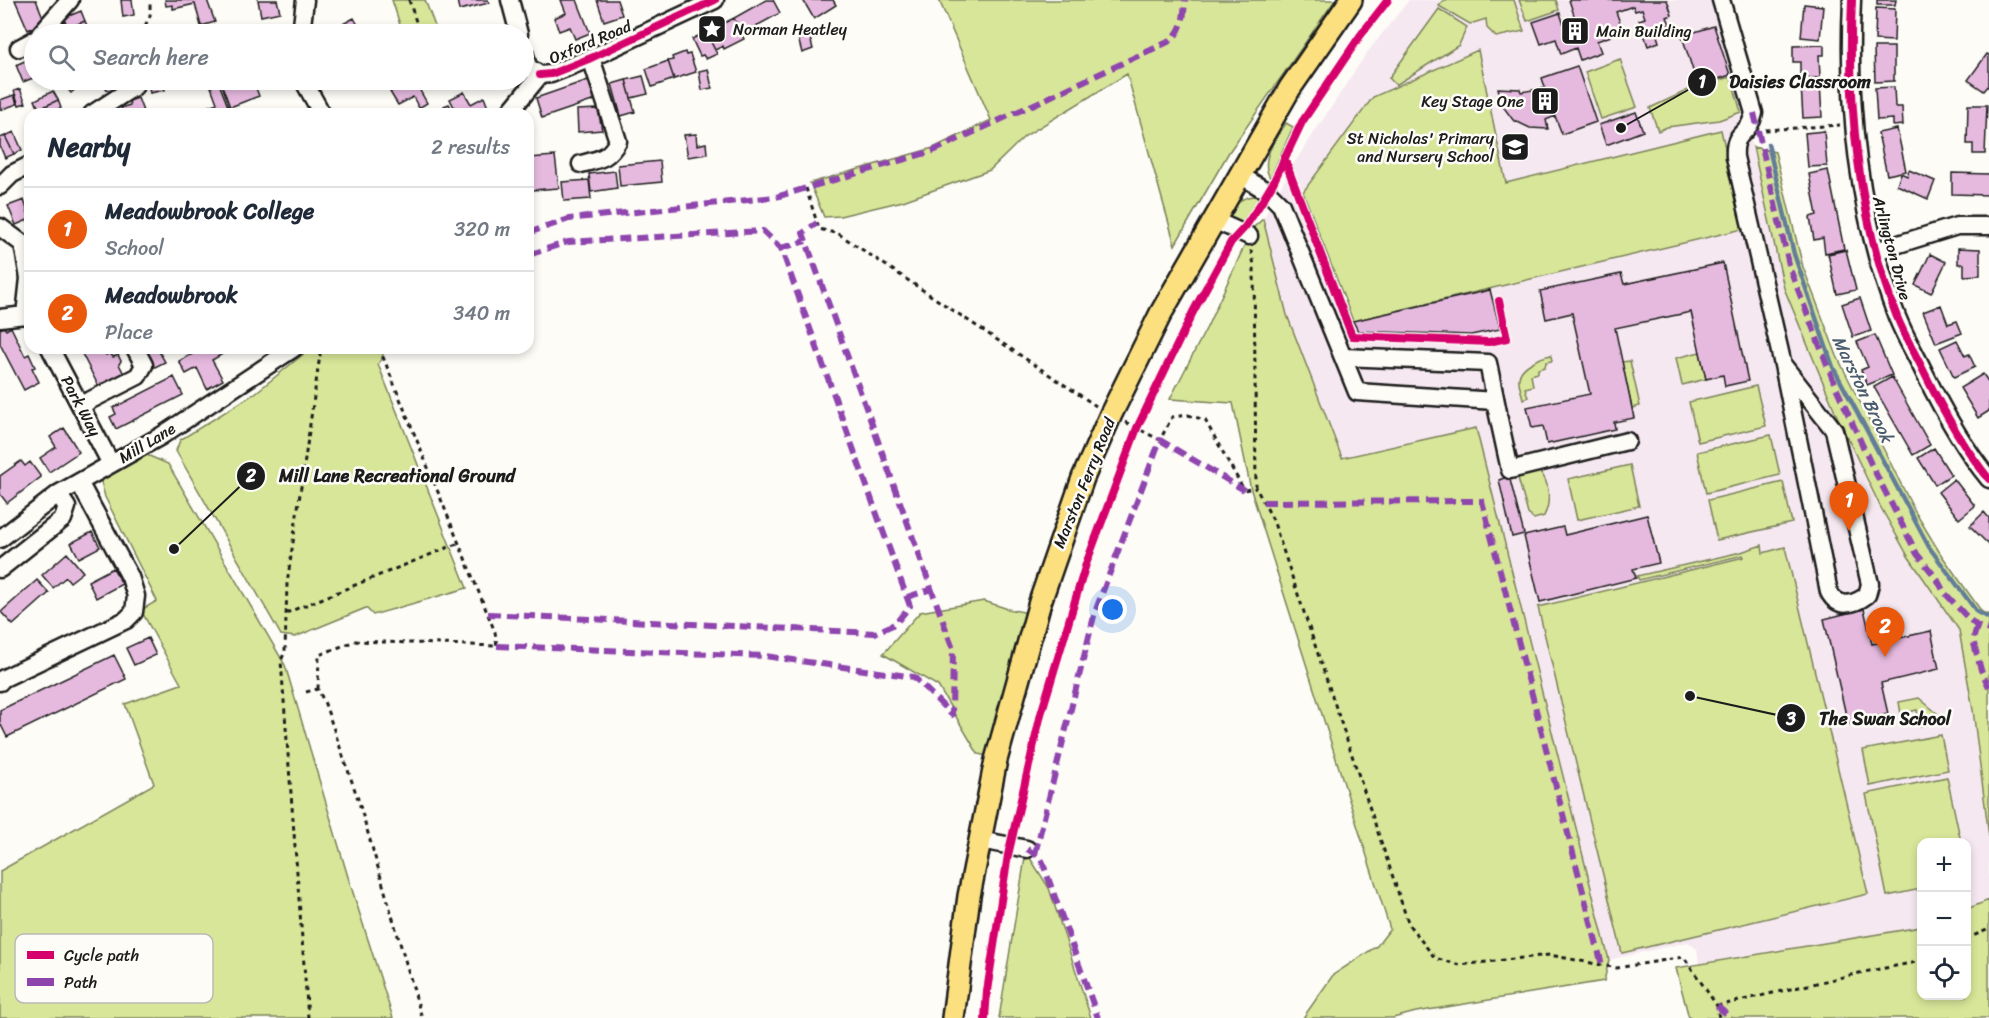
<!DOCTYPE html>
<html lang="en">
<head>
<meta charset="utf-8">
<style>
	body { margin:0; font-family:Sriracha,sans-serif; background:#f2f2f3; color:#1f2937 }
	.controls { position:absolute; right:18px; bottom:18px; display:grid; overflow:hidden; border-radius:12px; box-shadow:0 3px 9px #0003 }
	.controls button { width:54px; height:54px; display:grid; place-items:center; padding:0; border:0; border-bottom:2px solid #e0e1e3; background:#fff; color:#1f2937; font:30px sans-serif }
	.you { position:absolute; left:1113px; top:610px; width:21px; height:21px; margin:-15px; border:4px solid #fff; border-radius:50%; background:#1a73e8; box-shadow:0 0 0 9px #1a73e833 }
	.badge { display:grid; place-items:center; width:39px; height:39px; border-radius:50%; background:#ea580c; color:#fff; font-size:20px; font-weight:700 }
	.pin { position:absolute; translate:-50% -50px; filter:drop-shadow(0 2px 3px #0008) }
	.pin::after { content:''; position:absolute; top:32px; width:21px; height:18px; background:inherit; clip-path:polygon(0 0,100% 0,50% 100%) }
	.list { margin:0; padding:0; list-style:none }
	h2 { display:flex; justify-content:space-between; align-items:center; height:78px; margin:0; padding:0 24px; font-size:26px }
	h2 small { font-size:20px; font-weight:400; color:#747a83 }
	.list li { display:grid; grid-template-columns:39px 1fr auto; gap:18px; align-items:center; box-sizing:border-box; height:84px; padding:0 24px; border-top:2px solid #e0e1e3 }
	.list b { display:block; font-size:22px; white-space:nowrap }
	.list p { margin:0; font-size:20px; white-space:nowrap; color:#747a83 }
	.list em { font-size:20px; font-style:normal; color:#747a83 }
	.icon { flex:none; width:33px; height:33px; fill:none; stroke:currentColor; stroke-width:2; stroke-linecap:round; stroke-linejoin:round }
	.map { position:relative; flex:none; width:1989px; height:1018px; overflow:hidden }
	.search { position:absolute; background:#fff; box-shadow:0 3px 9px #0003; left:24px; top:24px; width:510px; height:66px; display:flex; align-items:center; gap:15px; box-sizing:border-box; padding:0 21px; border-radius:33px; color:#747a83; font-size:22px }
	.panel { position:absolute; background:#fff; box-shadow:0 3px 9px #0003; left:24px; top:108px; width:510px; height:246px; border-radius:18px }
	.map>svg:first-child { display:block }
	.built { fill:#f6e8f0 }
	.green { fill:#d8e699; stroke:#7a815a; stroke-width:1.5 }
	.lines { fill:none; stroke-linecap:round; stroke-linejoin:round }
	.stream { stroke:#627d98; stroke-width:4.5 }
	.building { fill:#e6badf; stroke:#1c1c1c; stroke-width:1.5 }
	.minor-casing { stroke:#1c1c1c; stroke-width:21 }
	.major-casing { stroke:#1c1c1c; stroke-width:26 }
	.path { stroke:#1c1c1c; stroke-width:3; stroke-dasharray:4.5 4.5; stroke-linecap:butt }
	.minor { stroke:#fdfcf7; stroke-width:16 }
	.major { stroke:#fce080; stroke-width:21 }
	.quiet { stroke:#8e44ad; stroke-width:6; stroke-dasharray:12 6; stroke-linecap:butt }
	.cycleway-casing { stroke:#fdfcf7; stroke-width:11 }
	.cycleway { stroke:#d6006c; stroke-width:8 }
	.labels { text-anchor:middle; dominant-baseline:central; stroke-width:5; stroke-linejoin:round; paint-order:stroke }
	.poi-label { font-size:16px; fill:#1c1c1c; stroke:#fdfcf7; text-anchor:start }
	.street-label { font-size:16px; fill:#1c1c1c; stroke:#fdfcf7 }
	.water-label { font-size:18px; font-style:italic; fill:#4a5d6e; stroke:#fdfcf7 }
	.key { fill:#fdfcf7; stroke:#bab9b5; stroke-width:1.5 }
	.key-label { font-size:16px; fill:#1c1c1c }
	.leader { fill:none; stroke:#1c1c1c; stroke-width:2 }
	.callout-dot { fill:#1c1c1c; stroke:#fdfcf7; stroke-width:2 }
	.mark-label { font-size:18px; text-anchor:middle; font-weight:bold; fill:#fff }
	.callout-label { font-size:18px; text-anchor:middle; font-weight:bold; fill:#1c1c1c; stroke:#fdfcf7; stroke-width:5; stroke-linejoin:round; paint-order:stroke }
</style>
</head>
<body>
<div class="map">
<svg width="1989" height="1018" viewBox="0 0 1989 1018">
	<rect width="100%" height="100%" fill="#fdfcf7"/>
	<filter id="ink" filterUnits="userSpaceOnUse"><feTurbulence type="fractalNoise" baseFrequency=".0167" numOctaves="2"/><feDisplacementMap in="SourceGraphic" scale="12" xChannelSelector="R" yChannelSelector="G"/><feConvolveMatrix kernelMatrix="1 2 1 2 8 2 1 2 1" color-interpolation-filters="sRGB"/></filter>
	<g filter="url(#ink)">
		<path class="built" d="M1409,0H1710L1745,113L1784,288L1837,416L1880,506L1908,556L1959,630L1973,710L1989,837V900L1967,909L1966,842H1922L1921,927L1699,964L1697,949L1688,942L1609,960L1476,429L1342,458L1287,315L1263,219L1293,165L1366,54Z"/>
		<path class="green" d="M392,0H425L438,34H403Z
			M939,0H1335L1229,152L1175,245L1127,74L1025,136L990,170L903,201L840,216L824,217L810,183L933,148L991,120Z
			M1444,0H1514L1524,31L1496,37L1487,28L1486,19L1470,24L1439,6Z
			M1519,0H1556L1559,10L1527,21Z
			M1439,9L1467,27L1459,45L1396,85L1389,78Z
			M1478,50L1506,183L1721,130L1743,229L1353,321L1303,192L1373,97Z
			M1620,59L1637,107L1601,119L1585,72Z
			M1731,77L1741,112L1719,120L1667,127L1658,131L1650,108L1697,86Z
			M1286,123L1293,127L1270,178C1259,158 1276,140 1286,123Z
			M1753,147L1775,152L1803,267L1837,356L1914,510L1940,553L1982,612L1989,615V837L1973,710L1959,630L1908,556L1880,506L1837,416L1784,288Z
			M1254,196L1259,198L1240,226L1229,220L1227,215C1234,205 1241,197 1254,196Z
			M1263,219L1287,315L1342,458L1476,428L1609,960L1604,981L1416,1012L1393,1018H1303L1333,975L1377,946L1390,929L1251,490L1233,403L1170,399L1207,327L1249,236L1254,227Z
			M311,348H383V357L378,364L467,588L373,615L366,608L295,637L281,635L176,451L180,440L254,394Z
			M1700,352L1706,379L1682,385L1676,358Z
			M1551,355L1552,361L1546,362L1545,367L1538,369V373L1531,375L1533,386L1525,388L1528,397L1523,399C1522,393 1518,384 1519,378C1520,366 1540,357 1551,355Z
			M1630,361L1640,406L1632,408L1622,362Z
			M1756,386L1766,426L1698,442L1689,402Z
			M1771,435L1780,475L1706,493L1697,452Z
			M147,455L168,464L285,665L348,877L393,1018H0V871L154,784L125,704L181,684L141,610L157,601L105,497L100,478Z
			M1630,465L1639,506L1577,520L1568,479Z
			M1539,471C1550,481 1551,503 1544,516L1534,519L1528,514L1518,478L1519,475Z
			M1783,482L1792,523L1717,540L1708,500Z
			M1762,545L1763,553L1785,547L1868,894L1622,953L1538,607L1744,557L1743,555L1639,580L1637,576L1741,552Z
			M984,601L1008,609L1029,613L988,756L978,754L938,686L883,654L920,612Z
			M1919,698L1939,715L1942,722L1920,726L1917,710L1901,714L1899,702Z
			M1941,735L1948,770L1870,786L1863,750Z
			M1947,777L1961,842H1922L1921,889L1887,896L1866,794Z
			M1025,858H1030L1049,888L1091,1018H999Z
			M1989,900V1018H1689L1676,968L1921,927L1922,996H1966L1967,909Z"/>
		<g class="lines">
			<path class="stream" d="M1768,144L1794,254L1833,367L1929,547L1977,612L1989,618"/>
		</g>
		<path class="building" d="M15,0H36L45,22L28,30Z
			M121,0H132L134,15L123,17Z
			M165,0H207L215,22L201,26L195,4L173,9V5L166,6Z
			M258,0H277L280,12L261,16Z
			M457,0H488L489,3L459,10Z
			M561,0H577L590,33L575,39L570,27L559,31L554,18L566,13Z
			M597,0H617L622,15L604,21Z
			M766,0H773L780,13L742,34L734,18Z
			M803,0H833L836,5L814,19Z
			M1569,0H1667L1672,15L1667,17L1670,24L1655,29L1659,42L1648,46L1639,20L1645,18L1642,9L1635,11L1633,6L1616,12L1622,28L1610,33L1611,36L1597,41L1601,52L1580,60L1576,48L1561,54L1556,39L1541,44L1533,22L1560,13L1564,25L1576,21Z
			M1877,0H1896L1895,5H1877Z
			M1804,4L1823,6L1820,39L1801,37Z
			M1876,8L1895,9L1894,41L1875,40Z
			M81,11L85,21L68,28L64,18Z
			M354,18L363,34H324Z
			M734,18L744,39L724,49L723,46L715,50L706,32Z
			M85,21L89,30L78,34H70L68,28Z
			M1714,26L1730,75L1704,84L1702,78L1696,80L1682,36Z
			M706,32L717,54L706,59L703,55L700,56L692,39Z
			M809,34L813,49L802,53L798,38Z
			M1824,45V55H1819L1820,78H1800V62H1793V46Z
			M1874,47H1894V81L1875,82Z
			M685,52L686,55L690,54L696,72L674,79L668,61L673,60L672,57Z
			M1987,54L1989,55V85L1984,91L1968,80Z
			M27,60L33,78L23,82L16,65Z
			M668,61L674,79L652,87L646,69Z
			M1577,66L1596,122L1562,134L1555,116L1546,120L1548,129L1530,128L1513,120L1502,105L1498,88L1520,89L1521,92L1545,88L1542,78Z
			M708,69L712,88L702,90L699,71Z
			M643,76L648,94L631,98L626,80Z
			M69,80H75L80,85L71,93L63,84Z
			M109,80L123,82L119,93L106,89Z
			M147,80H162L165,90L150,93Z
			M220,80H253L259,96L230,107Z
			M412,80H414L427,103L419,108L413,97L398,105L390,92Z
			M588,80L595,100L542,118L536,98Z
			M626,80L635,112L621,116L612,84Z
			M218,81L231,114H188L217,103L210,84Z
			M1820,83L1822,117L1803,118L1801,85Z
			M1894,87L1895,107H1902L1903,125L1893,126V119L1877,120L1875,88Z
			M20,89L26,103L19,105L14,91Z
			M53,91L58,100L39,109L35,100Z
			M464,92L471,104L484,97L490,113L448,114L444,106L449,104L453,112L456,111L450,99Z
			M14,95L17,104L0,110V100Z
			M138,98L144,114H124L121,108L130,105L129,101Z
			M58,100L61,108L48,114H42L39,109Z
			M1968,105H1987L1985,154H1973V144H1967Z
			M598,109L602,130L578,132L577,110Z
			M1636,112L1643,131L1606,145L1599,125Z
			M1897,129L1906,171L1887,175L1878,133Z
			M1824,131L1827,166L1808,167L1805,133Z
			M14,132L22,150L14,154L5,136Z
			M696,134L697,145L706,143L707,154L688,157L684,135Z
			M5,136L14,154L5,158L0,146V138Z
			M555,156L559,188L532,190L529,158Z
			M660,161L662,182L620,186L618,165Z
			M1828,170L1844,249L1825,253L1823,238L1814,240L1810,217L1817,215L1809,174Z
			M1909,170L1935,181L1928,199L1897,185L1901,173L1907,176Z
			M615,171L617,188L591,192L589,174Z
			M1952,173L1989,174V195L1952,194Z
			M589,180L591,199L564,201L562,182Z
			M24,200L30,219L16,225L8,206Z
			M1958,248L1980,249V275L1964,276V264H1958Z
			M1846,250L1856,290L1837,294L1828,254Z
			M1930,254L1946,262L1931,293L1915,285Z
			M1723,263L1748,381L1725,386L1723,375L1706,379L1691,312L1615,328L1634,418L1614,422L1615,429L1547,444L1543,426L1532,428L1527,407L1590,394L1572,313L1546,319L1540,291L1621,274L1624,284Z
			M1490,290L1500,329L1471,335L1358,331L1353,321Z
			M1860,298L1871,331L1853,337L1842,304Z
			M1941,305L1948,324L1957,321L1962,333L1936,343L1923,312Z
			M4,327L6,330L11,327L25,356L29,354L35,367L32,368L39,382L24,390L0,344V329Z
			M1875,335L1892,375L1867,385L1861,370L1868,367L1857,342Z
			M1957,340L1965,356L1969,354L1975,367L1954,377L1940,348Z
			M79,348H105L103,349L106,355L110,353L113,357L118,355L121,361L119,364L125,376L100,389Z
			M143,348H157L165,362L153,368Z
			M201,348H224L226,352L212,360L223,380L207,389L197,368L186,374L179,361L202,349Z
			M1983,374L1989,383V411L1978,418L1960,388Z
			M174,377L183,395L116,429L110,417L116,414L113,408Z
			M1892,377L1930,445L1913,455L1874,387Z
			M64,428L79,452L49,472L40,458L56,447L50,437Z
			M1934,448L1951,475L1935,485L1918,458Z
			M21,461L25,466L30,462L41,477L7,503L0,494V476Z
			M1509,476L1524,534L1512,537L1499,480Z
			M1954,479L1975,506L1959,519L1938,492Z
			M1984,512L1989,518V545L1970,526Z
			M1647,515L1659,563L1633,569L1636,578L1540,602L1524,536L1563,527L1565,535Z
			M92,532L100,547L79,558L71,543Z
			M67,553L83,572L70,582L66,577L53,588L42,575Z
			M113,568L122,584L96,598L88,581Z
			M37,580L49,593L13,625L1,612Z
			M1864,609L1872,644L1931,631L1939,669L1881,683L1888,714L1848,724L1824,619Z
			M148,638L156,655L134,665L126,648Z
			M114,655L126,679L7,737L0,723V710Z"/>
		<g class="lines">
			<g class="minor-casing">
				<path id="minor" d="M510,0L519,34
					M1721,0L1754,113C1749,137 1733,129 1735,157L1783,365L1829,592C1838,609 1854,605 1867,595L1870,584L1834,430L1783,365
					M1852,0C1847,107 1858,216 1897,317C1905,337 1916,355 1925,374C1943,411 1963,447 1989,479
					M40,34L70,0
					M301,34L305,0
					M19,48L34,40
					M524,51L528,67L540,75
					M540,75L551,74L591,58L715,0
					M303,80L322,114
					M92,114L134,87
					M508,114L540,75
					M581,164C600,159 608,159 618,141L591,58
					M1240,175L1268,192L1281,205L1357,392L1495,401L1510,470L1627,441
					M0,186L12,174L30,165
					M1214,220L1249,236
					M0,227L23,244L29,278L25,315
					M1876,251L1957,226H1989
					M0,318L25,315L30,318
					M50,348L111,464
					M1343,357L1488,363L1498,412
					M81,405L138,376L144,365L135,348
					M0,539L58,494L161,436L294,348
					M0,569L63,519L67,507L58,494
					M0,682L2,679L126,620L134,612L136,596L130,577L79,482
					M980,840L1027,849"/>
			</g>
			<g class="major-casing">
				<path id="major" d="M953,1018L969,896L996,760L1040,602L1083,478L1111,414L1161,313L1290,88L1351,0"/>
			</g>
			<path class="path" d="M409,0L420,34
				M141,34L150,16V0
				M1765,130L1840,125
				M806,188L819,229L839,234L1096,406
				M1251,250L1254,265L1256,488L1273,520L1409,925L1435,958L1460,965L1550,955L1617,968L1684,957L1717,1006L1719,1018
				M1125,422L1160,440L1172,417L1188,415L1205,420L1244,490L1256,488
				M286,613L459,543
				M318,689L319,655L355,641L497,646L495,632L383,357V348
				M306,692L318,689L325,704L358,799L422,1018
				M1966,939L1989,929
				M1717,1006L1864,972L1922,961
				M308,1018L281,661L285,651L287,584L320,355L318,348"/>
			<use href="#minor" class="minor"/>
			<use href="#major" class="major"/>
			<path class="quiet" d="M1754,113L1790,269L1835,385L1871,464L1917,554L1937,579L1944,592L1965,615L1977,626L1989,630
				M528,233L569,219L776,197L933,151L1168,42C1183,32 1184,17 1185,0
				M781,248L806,241
				M1263,502L1482,501L1602,965
				M907,597L932,589
				M488,614L875,633L895,624L910,606L781,248L763,231L568,242L528,255
				M1977,626L1973,640L1981,670L1989,687
				M497,646L765,656L914,677L952,715L953,649L803,233L817,223
				M1027,849L1041,858L1098,1018
				M1035,854L1095,612L1160,440L1244,490
				M1717,1006L1731,1018"/>
			<g class="cycleway-casing">
				<path id="cycleway" d="M1852,0C1847,107 1858,216 1897,317C1905,337 1916,355 1925,374C1943,411 1963,447 1989,479
					M540,75L551,74L591,58L715,0
					M1284,158L1352,336L1489,342L1507,338L1499,301
					M985,1018L987,991L1008,855L1041,714L1086,564L1137,428L1193,312L1231,242L1245,227L1261,203L1273,183L1302,122L1360,36L1388,0"/>
			</g>
			<use href="#cycleway" class="cycleway"/>
		</g>
	</g>
	<defs>
		<g id="sight-square" transform="scale(1.5)"><rect x="-9" y="-9" width="18" height="18" rx="4" fill="#1c1c1c" stroke="#fdfcf7"/><path d="M0-6L1.8-2.2L6-1.7L2.9 1.2L3.7 5.4L0 3.3L-3.7 5.4L-2.9 1.2L-6-1.7L-1.8-2.2Z" fill="#fff"/></g>
		<g id="building-square" transform="scale(1.5)"><rect x="-9" y="-9" width="18" height="18" rx="4" fill="#1c1c1c" stroke="#fdfcf7"/><path d="M-4-6H4V6H1V3H-1V6H-4ZM-2.5-4.3h1.7v1.8h-1.7ZM.8-4.3h1.7v1.8H.8ZM-2.5-1h1.7V.8h-1.7ZM.8-1h1.7V.8H.8Z" fill="#fff"/></g>
		<g id="school-square" transform="scale(1.5)"><rect x="-9" y="-9" width="18" height="18" rx="4" fill="#1c1c1c" stroke="#fdfcf7"/><path d="M0-5L7-2L0 1L-7-2ZM-4 1L0 2.5L4 1V4Q0 6-4 4Z" fill="#fff"/></g>
	</defs>
	<g fill-rule="evenodd">
		<use href="#sight-square" x="712" y="29"/>
		<use href="#building-square" x="1575" y="31"/>
		<use href="#building-square" x="1545" y="101"/>
		<use href="#school-square" x="1515" y="147"/>
	</g>
	<g class="labels">
		<g class="poi-label">
			<text x="733" y="29">Norman Heatley</text>
			<text x="1596" y="31">Main Building</text>
			<text x="1524" y="101" text-anchor="end">Key Stage One</text>
			<text x="1494" y="138" text-anchor="end">St Nicholas' Primary<tspan x="1494" dy="18">and Nursery School</tspan></text>
		</g>
		<g class="street-label">
			<text transform="translate(590 42) rotate(-23)">Oxford Road</text>
			<text transform="translate(1892 248) rotate(75)">Arlington Drive</text>
			<text transform="translate(81 406) rotate(62)">Park Way</text>
			<text transform="translate(147 443) rotate(-31)">Mill Lane</text>
			<text transform="translate(1084 483) rotate(-68)">Marston Ferry Road</text>
		</g>
		<g class="water-label">
			<text transform="translate(1863 389) rotate(64)">Marston Brook</text>
		</g>
	</g>
	<rect x="15" y="934" width="198" height="69" rx="9" class="key"/>
	<rect x="27" y="951" width="27" height="8" fill="#d6006c"/>
	<rect x="27" y="978" width="27" height="8" fill="#8e44ad"/>
	<g class="key-label">
		<text x="64" y="961">Cycle path</text>
		<text x="64" y="988">Path</text>
	</g>
	<path class="leader" d="M1621 128L1702 82M174 549L251 476M1690 696L1791 718"/>
	<g class="callout-dot">
		<circle cx="1621" cy="128" r="6"/>
		<circle cx="174" cy="549" r="6"/>
		<circle cx="1690" cy="696" r="6"/>
		<circle cx="1702" cy="82" r="15"/>
		<circle cx="251" cy="476" r="15"/>
		<circle cx="1791" cy="718" r="15"/>
	</g>
	<g class="mark-label">
		<text x="1702" y="88">1</text>
		<text x="251" y="482">2</text>
		<text x="1791" y="725">3</text>
	</g>
	<g class="callout-label">
		<text x="1800" y="88">Daisies Classroom</text>
		<text x="397" y="482">Mill Lane Recreational Ground</text>
		<text x="1885" y="725">The Swan School</text>
	</g>
</svg>
<div class="controls">
<button>+</button>
<button>−</button>
<button><svg class="icon" aria-label="locate" viewBox="0 0 24 24"><circle cx="12" cy="12" r="6"/><path d="M12 2v4M12 18v4M2 12h4M18 12h4"/></svg></button>
</div>
<div class="you"></div>
<div class="pin badge" style="left:1849px;top:531px">1</div>
<div class="pin badge" style="left:1885px;top:657px">2</div>
<div class="search"><svg class="icon" aria-label="search" viewBox="0 0 24 24"><circle cx="10" cy="10" r="6"/><path d="M15 15l6 6"/></svg>Search here</div>
<section class="panel">
<h2>Nearby<small>2 results</small></h2>
<ul class="list">
<li><span class="badge">1</span><div><b>Meadowbrook College</b><p>School</p></div><em>320 m</em></li>
<li><span class="badge">2</span><div><b>Meadowbrook</b><p>Place</p></div><em>340 m</em></li>
</ul>
</section>
</div>
</body>
</html>
